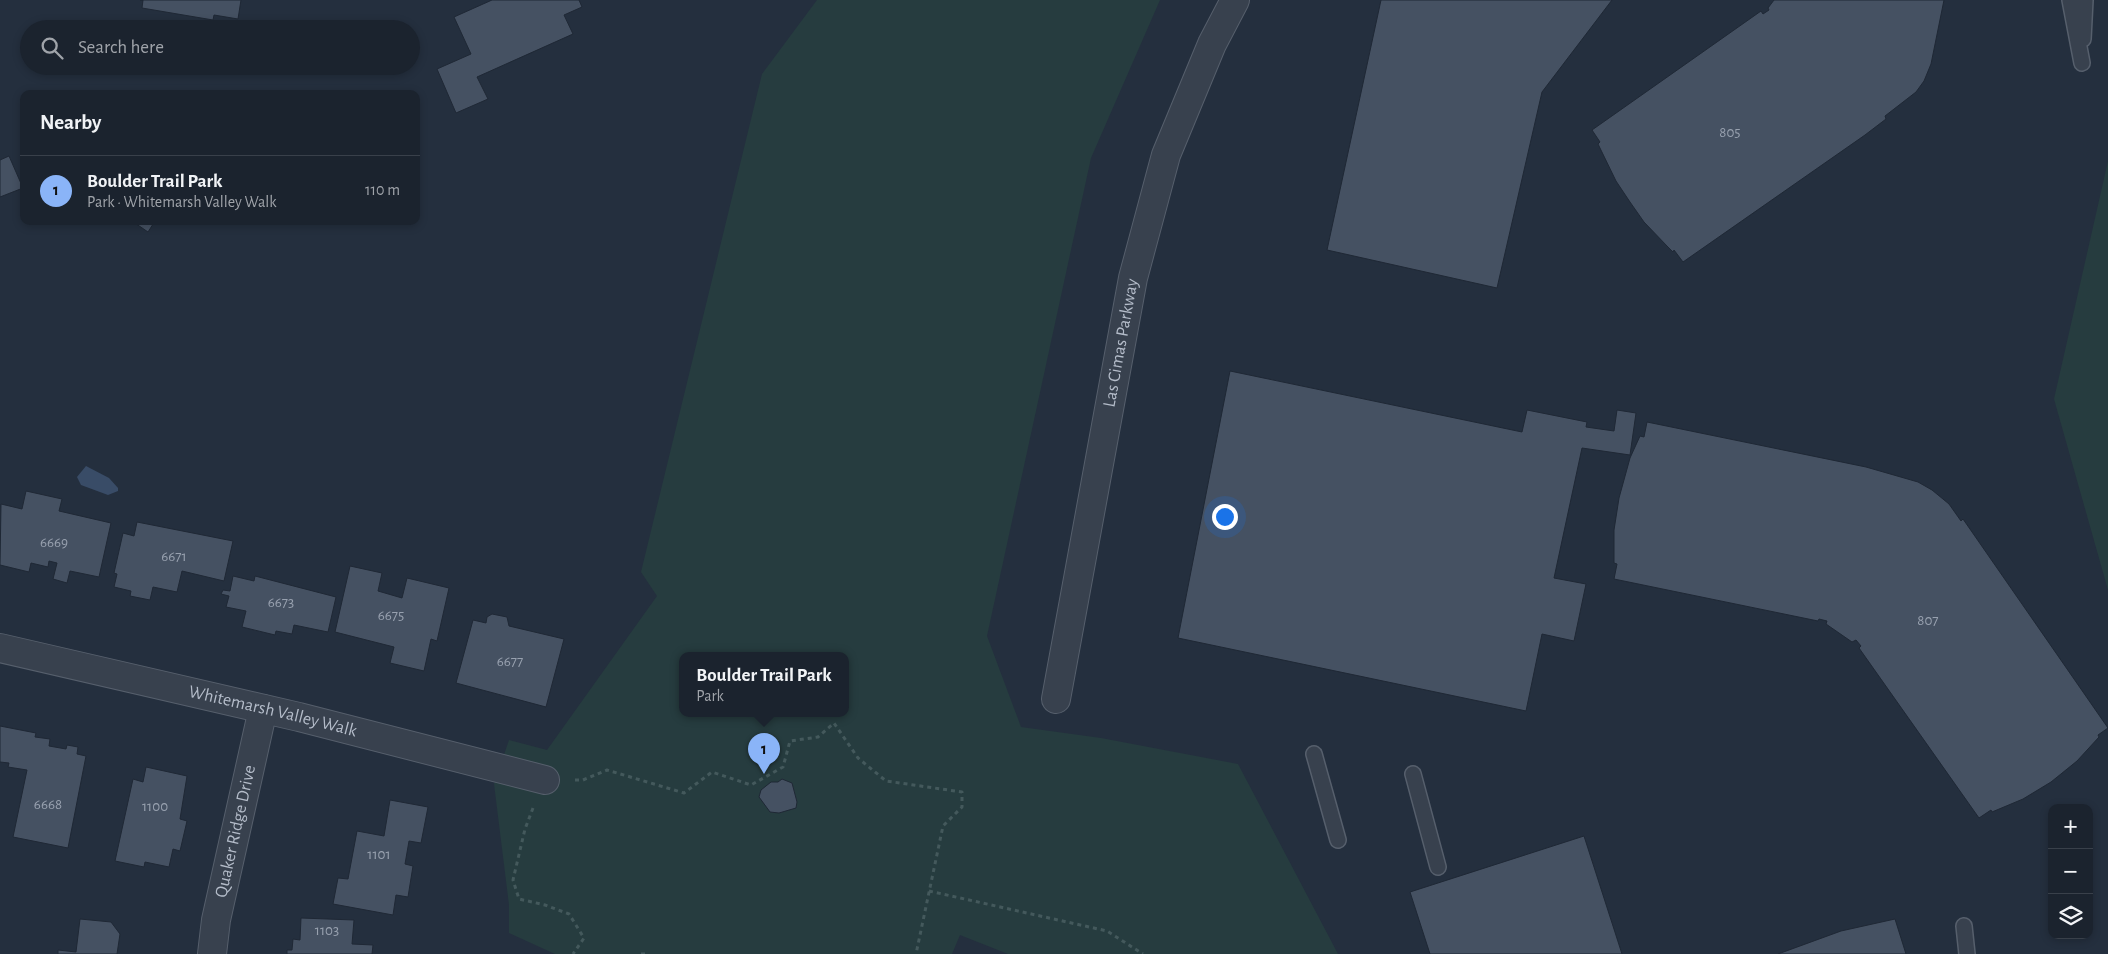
<!DOCTYPE html>
<html lang="en">
<head>
<meta charset="utf-8">
<style>
	body { margin:0; font-family:"Alegreya Sans",sans-serif; background:#282f3a; color:#f1f3f6 }
	.controls { position:absolute; right:15px; bottom:15px; display:grid; overflow:hidden; border-radius:10px; box-shadow:0 2px 8px #0003 }
	.controls button { width:45px; height:45px; display:grid; place-items:center; padding:0; border:0; border-bottom:1px solid #39404a; background:#1b232e; color:#f1f3f6; font:25px sans-serif }
	.you { position:absolute; left:1224px; top:516px; width:18px; height:18px; margin:-12px; border:4px solid #fff; border-radius:50%; background:#1a73e8; box-shadow:0 0 0 8px #1a73e833 }
	.badge { display:grid; place-items:center; width:32px; height:32px; border-radius:50%; background:#8ab4f8; color:#111; font-size:16px; font-weight:700 }
	.pin { position:absolute; translate:-50% -41px; filter:drop-shadow(0 1px 2px #0008) }
	.pin::after { content:''; position:absolute; top:26px; width:18px; height:15px; background:inherit; clip-path:polygon(0 0,100% 0,50% 100%) }
	.popup { position:absolute; left:679px; top:652px; width:170px; height:65px; box-sizing:border-box; display:grid; place-content:center; border-radius:10px; background:#1b232e; filter:drop-shadow(0 1px 4px #0005); font-size:16px; white-space:nowrap; color:#a0a4aa }
	.popup b { font-size:19px; color:#f1f3f6 }
	.popup::after { content:''; position:absolute; left:50%; top:100%; margin-left:-10px; border:10px solid transparent; border-top-color:#1b232e }
	.list { margin:0; padding:0; list-style:none }
	h2 { display:flex; justify-content:space-between; align-items:center; height:65px; margin:0; padding:0 20px; font-size:21px }
	h2 small { font-size:16px; font-weight:400; color:#a0a4aa }
	.list li { display:grid; grid-template-columns:32px 1fr auto; gap:15px; align-items:center; box-sizing:border-box; height:70px; padding:0 20px; border-top:1px solid #39404a }
	.list b { display:block; font-size:19px; white-space:nowrap }
	.list p { margin:0; font-size:16px; white-space:nowrap; color:#a0a4aa }
	.list em { font-size:16px; font-style:normal; color:#a0a4aa }
	.icon { flex:none; width:28px; height:28px; fill:none; stroke:currentColor; stroke-width:2; stroke-linecap:round; stroke-linejoin:round }
	.map { position:relative; flex:none; width:2108px; height:954px; overflow:hidden }
	.search { position:absolute; background:#1b232e; box-shadow:0 2px 8px #0003; left:20px; top:20px; width:400px; height:55px; display:flex; align-items:center; gap:12px; box-sizing:border-box; padding:0 18px; border-radius:28px; color:#a0a4aa; font-size:19px }
	.panel { position:absolute; background:#1b232e; box-shadow:0 2px 8px #0003; left:20px; top:90px; width:400px; height:135px; border-radius:10px }
	.map>svg:first-child { display:block }
	.green { fill:#263c3f; fill-rule:evenodd }
	.water { fill:#394c67 }
	.building { fill:#455162; stroke:#1f2835 }
	.lines { fill:none; stroke-linecap:round; stroke-linejoin:round }
	.service-casing { stroke:#565f6c; stroke-width:18 }
	.minor-casing { stroke:#565f6c; stroke-width:30 }
	.path { stroke:#44595c; stroke-width:3; stroke-dasharray:4 4; stroke-linecap:butt }
	.service { stroke:#38414e; stroke-width:15 }
	.minor { stroke:#38414e; stroke-width:28 }
	.labels { text-anchor:middle; dominant-baseline:central; stroke-width:4; stroke-linejoin:round; paint-order:stroke }
	.number-label { font-size:15px; fill:#98a1af }
	.street-label { font-size:18px; fill:#b4bcc9; stroke:#1d2633 }
</style>
</head>
<body>
<div class="map">
<svg width="2108" height="954" viewBox="0 0 2108 954">
	<rect width="100%" height="100%" fill="#242f3e"/>
	<path class="green" d="M817,0H1160L1091,158L987,636L1021,727L1101,738L1238,764L1338,954H1008L960,935L952,954H555L509,933V905L494,784L509,740L547,750L657,596L641,572L762,74ZM683,655H845V713H683Z
		M2108,161V590L2054,399Z"/>
	<path class="water" d="M86,466L109,478L118,488V491L108,495L81,485L77,477Z"/>
	<path class="building" d="M140,0H241L238,19L214,15L213,20L142,8L143,0Z
		M492,0H579L582,7L564,15L573,34L477,77L488,99L456,113L437,69L471,54L454,17Z
		M1381,0H1612L1542,92L1497,288L1327,250Z
		M1774,0H1944L1931,64L1924,81L1916,92L1885,116L1886,119L1865,135L1683,262L1674,250L1673,252L1667,246L1644,222L1630,202L1616,181L1598,144L1600,142L1592,130L1761,11L1763,14L1769,10L1768,8Z
		M9,156L23,188L0,197V160Z
		M132,221H155L148,232Z
		M1230,371L1522,432L1527,410L1587,422L1586,427L1614,431L1617,410L1636,413L1630,455L1582,448L1554,578L1586,584L1574,641L1542,634L1526,711L1178,638Z
		M1647,422L1866,467L1918,482L1932,490L1949,504L1961,521L1963,519L2108,728L2098,735L2099,737L2077,761L2051,782L2023,799L1992,812L1991,810L1979,818L1859,648L1861,646L1856,640L1852,642L1826,624L1827,621L1819,619L1818,621L1614,579L1617,564L1614,563V530L1619,498L1630,458L1640,436L1644,437Z
		M26,491L62,499L59,511L111,523L99,577L70,571L67,583L53,579L57,563L49,561L48,567L31,563L29,572L0,565L1,504L22,509Z
		M137,522L233,541L224,581L182,571L177,592L153,587L150,600L130,596L131,591L114,587L117,574L114,573L123,533L134,536Z
		M350,566L382,573L378,591L402,598L407,578L449,588L437,641L431,639L424,671L390,663L394,647L335,632Z
		M233,576L254,581L255,576L336,597L328,632L294,625L292,634L276,631L275,635L242,627L246,611L226,607L229,596L221,594L223,590L230,591Z
		M492,614L507,617L509,626L564,639L546,707L456,683L473,620L486,623L487,617Z
		M0,726L36,733L35,737L50,739L49,746L66,749L67,745L78,747L77,754L86,756L68,848L13,837L27,770L8,767L9,763L0,762Z
		M146,767L187,776L180,819L187,821L180,851L173,849L169,867L145,862L144,867L115,861L133,779L143,782Z
		M782,779L792,783L797,802L796,808L779,813L770,812L759,797L761,790L771,782H778Z
		M390,800L428,807L421,843L409,841L405,864L413,866L408,897L396,895L393,915L333,904L338,878L348,879L357,831L384,836Z
		M1584,836L1622,954H1430L1410,892Z
		M301,918L354,920L352,944L373,945L372,954H287V950H292L293,939L300,940Z
		M80,919L111,922L120,934L117,954H58V950L76,952Z
		M1895,919L1906,954H1778L1841,931Z"/>
	<g class="lines">
		<g class="service-casing">
			<path id="service" d="M2070,0L2082,63
				M2083,39L2085,0
				M1314,754L1338,840
				M1413,774L1438,867
				M1964,926L1967,954"/>
		</g>
		<g class="minor-casing">
			<g id="minor">
				<path id="s1" d="M0,648L299,717L545,780"/>
				<path id="s2" d="M1056,699L1133,278L1166,155L1212,44L1235,0"/>
				<path id="s3" d="M212,954L216,920L263,709"/>
			</g>
		</g>
		<path class="path" d="M575,780H583L607,770L684,793L712,772L751,785L783,767L790,741L818,737L834,723L858,758L886,781L962,792V807L943,826L916,954
			M533,808L525,829L513,880L519,899L545,905L569,914L584,938L573,954
			M929,891L1107,931L1143,954
			M641,954H645"/>
		<use href="#service" class="service"/>
		<use href="#minor" class="minor"/>
	</g>
	<g class="labels">
		<g class="number-label">
			<text x="1730" y="132">805</text>
			<text x="54" y="542">6669</text>
			<text x="174" y="556">6671</text>
			<text x="281" y="602">6673</text>
			<text x="391" y="615">6675</text>
			<text x="1928" y="620">807</text>
			<text x="510" y="661">6677</text>
			<text x="48" y="804">6668</text>
			<text x="155" y="806">1100</text>
			<text x="379" y="854">1101</text>
			<text x="327" y="930">1103</text>
		</g>
		<g class="street-label">
			<text stroke="none"><textPath href="#s2" startOffset="362">Las Cimas Parkway</textPath></text>
			<text stroke="none"><textPath href="#s1" startOffset="280">Whitemarsh Valley Walk</textPath></text>
			<text stroke="none"><textPath href="#s3" startOffset="125">Quaker Ridge Drive</textPath></text>
		</g>
	</g>
</svg>
<div class="controls">
<button>+</button>
<button>−</button>
<button><svg class="icon" aria-label="layers" viewBox="0 0 24 24"><path d="M12 4l9 5-9 5-9-5zM3 14l9 5 9-5"/></svg></button>
</div>
<div class="you"></div>
<div class="pin badge" style="left:764px;top:774px">1</div>
<div class="popup"><b>Boulder Trail Park</b>Park</div>
<div class="search"><svg class="icon" aria-label="search" viewBox="0 0 24 24"><circle cx="10" cy="10" r="6"/><path d="M15 15l6 6"/></svg>Search here</div>
<section class="panel">
<h2>Nearby<small></small></h2>
<ul class="list">
<li><span class="badge">1</span><div><b>Boulder Trail Park</b><p>Park · Whitemarsh Valley Walk</p></div><em>110 m</em></li>
</ul>
</section>
</div>
</body>
</html>
